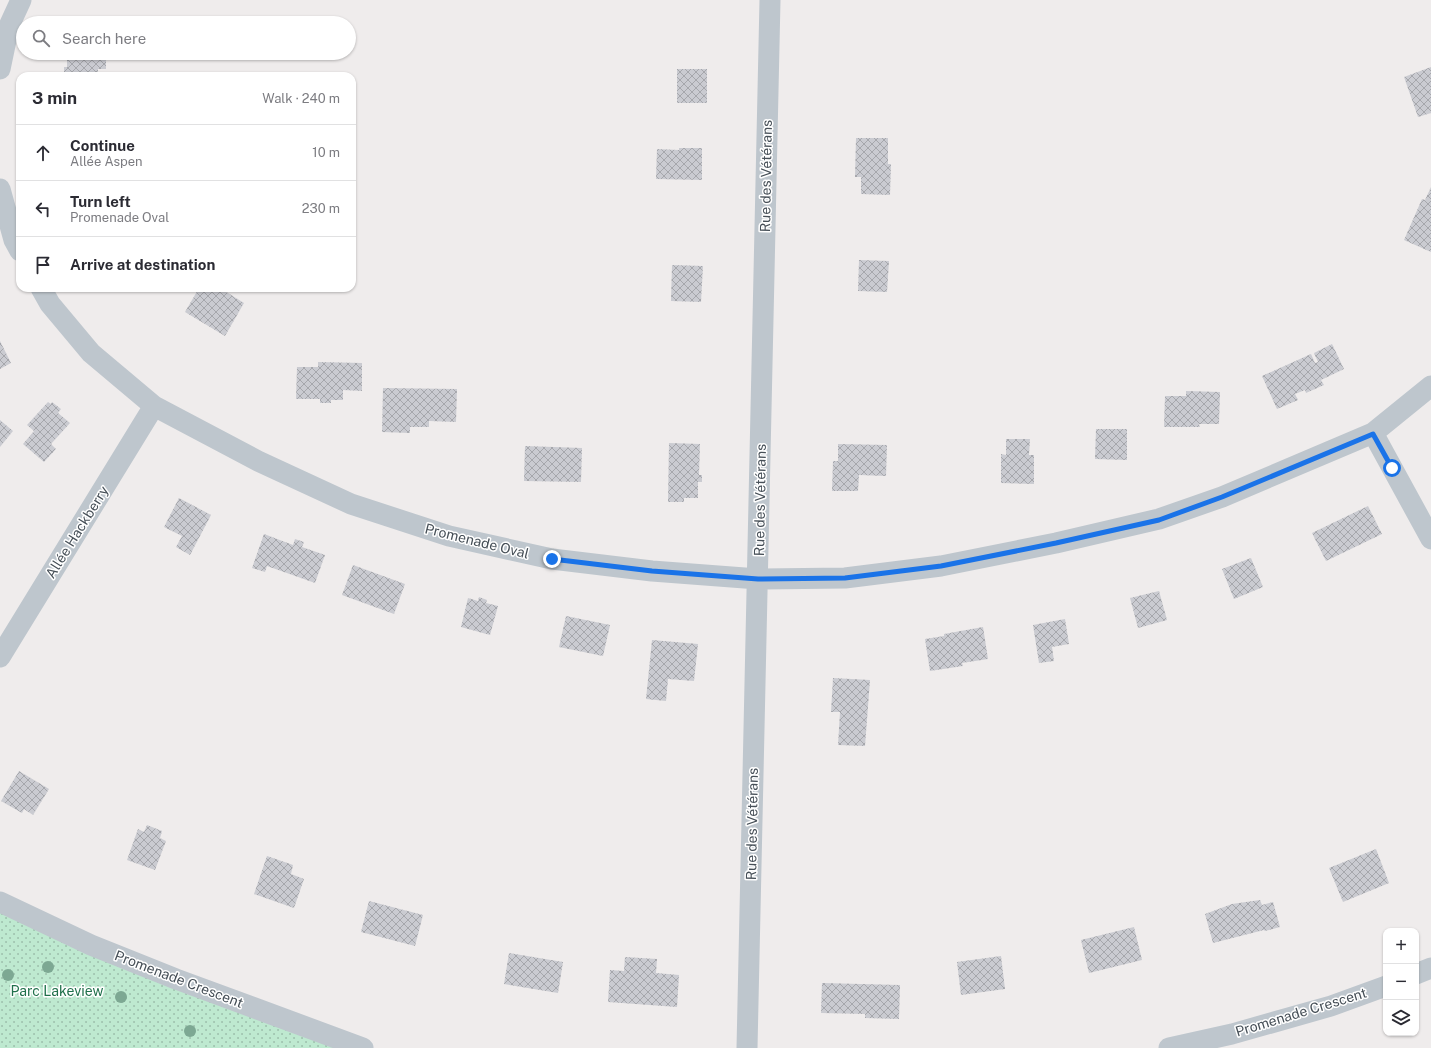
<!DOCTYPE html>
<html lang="en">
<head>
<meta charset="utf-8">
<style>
	body { margin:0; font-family:"Public Sans",sans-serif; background:#f2f2f3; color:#2b2b33 }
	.controls { position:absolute; right:12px; bottom:12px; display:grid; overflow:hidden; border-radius:8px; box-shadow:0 1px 3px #0004 }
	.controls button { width:36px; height:36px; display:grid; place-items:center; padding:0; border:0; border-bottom:1px solid #e1e1e2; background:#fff; color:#2b2b33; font:20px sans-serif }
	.stop { position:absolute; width:12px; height:12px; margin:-9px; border:3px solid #1a73e8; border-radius:50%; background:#fff }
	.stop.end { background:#1a73e8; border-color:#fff; box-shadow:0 1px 4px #0008 }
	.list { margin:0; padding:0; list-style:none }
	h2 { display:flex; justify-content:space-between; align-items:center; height:52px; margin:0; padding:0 16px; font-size:17px }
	h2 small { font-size:13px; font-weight:400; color:#7c7c81 }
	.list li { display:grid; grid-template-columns:26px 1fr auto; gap:12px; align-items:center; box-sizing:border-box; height:56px; padding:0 16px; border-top:1px solid #e1e1e2 }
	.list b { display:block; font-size:15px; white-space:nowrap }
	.list p { margin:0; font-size:13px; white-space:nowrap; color:#7c7c81 }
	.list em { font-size:13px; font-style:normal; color:#7c7c81 }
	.icon { flex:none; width:22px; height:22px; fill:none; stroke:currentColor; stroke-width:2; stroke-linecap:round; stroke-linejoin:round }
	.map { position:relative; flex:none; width:1431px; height:1048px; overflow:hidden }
	.search { position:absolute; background:#fff; box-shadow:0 1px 3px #0004; left:16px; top:16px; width:340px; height:44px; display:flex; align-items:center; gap:10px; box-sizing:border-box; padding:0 14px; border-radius:22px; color:#7c7c81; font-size:15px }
	.panel { position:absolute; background:#fff; box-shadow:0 1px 3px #0004; left:16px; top:72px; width:340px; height:220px; border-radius:12px }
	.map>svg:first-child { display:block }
	.green { fill:url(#green-dots) }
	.building { fill:url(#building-cross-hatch) }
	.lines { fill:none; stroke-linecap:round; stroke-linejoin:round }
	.street { stroke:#bec6cd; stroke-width:21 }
	.tree { fill:#7da893 }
	.route { stroke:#1a73e8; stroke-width:5 }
	.labels { text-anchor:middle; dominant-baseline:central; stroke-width:3; stroke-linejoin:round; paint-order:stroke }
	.street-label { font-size:14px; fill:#464f57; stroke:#fff }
	.park-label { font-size:14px; fill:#20704b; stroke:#fff }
</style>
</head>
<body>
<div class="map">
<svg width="1431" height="1048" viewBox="0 0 1431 1048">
	<defs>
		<pattern id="green-dots" width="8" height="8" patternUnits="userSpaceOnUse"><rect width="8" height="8" fill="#bee9d0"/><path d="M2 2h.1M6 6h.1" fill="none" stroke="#9cbfac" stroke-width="1.8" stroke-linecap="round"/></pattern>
		<pattern id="building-cross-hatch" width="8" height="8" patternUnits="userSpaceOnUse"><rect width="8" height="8" fill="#cacbd1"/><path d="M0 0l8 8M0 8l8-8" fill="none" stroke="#a6a7ac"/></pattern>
	</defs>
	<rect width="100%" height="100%" fill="#efecec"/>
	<path class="green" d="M0,902L363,1048H0Z"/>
	<path class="building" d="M67,53H98V58H106V69H98V76H64V67H67Z
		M1431,67V113L1418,117L1404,77Z
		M677,69H707V103H677Z
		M856,138H888V164H891L890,195L861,194V177H855Z
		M679,148H702V180L656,179L657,149L679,150Z
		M1431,187V252L1404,240L1422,199L1425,200Z
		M859,260L889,261L887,292L858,291Z
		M672,265L703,266L701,302L671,301Z
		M199,288H220L244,303L225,336L185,312Z
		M0,341L11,363L0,369Z
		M1332,344L1344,369L1321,380L1324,385L1306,393L1305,390L1295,394L1298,400L1277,409L1262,376L1311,354L1315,363L1318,362L1314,353Z
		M318,362L362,363V391L343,390V400H331V403H320V399H296L297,367H318Z
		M383,388L457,389L456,422L429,421V427H410V433L382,432Z
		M1186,391L1220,392L1219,424H1199L1200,427H1164L1165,396H1186Z
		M48,402L51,404L52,402L61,409L58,413L70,423L51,444L56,449L44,462L23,444L34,431L27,425Z
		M0,420L13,431L0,447Z
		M1096,429H1127V460L1095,459Z
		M1006,439H1030L1029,455H1034V484L1001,483V454L1006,455Z
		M669,443L700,444L699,475H702V482H698V498H684V502H668Z
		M838,444L887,445L886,476L859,475L858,491H832L833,461H838Z
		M525,446L582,448L581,482L524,481Z
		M179,498L211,515L190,555L176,547L182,536L164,527Z
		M1368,506L1382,534L1326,561L1312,533Z
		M264,534L293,545L295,539L304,542L302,547L325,555L315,583L267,566L265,572L252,568Z
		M1251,558L1263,587L1234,599L1222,569Z
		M353,565L405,584L394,614L342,595Z
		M1159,591L1167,620L1138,628L1130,598Z
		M479,597L487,600L486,603L498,606L490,635L461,627L468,598L478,601Z
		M566,616L610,625L603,656L559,647Z
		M1065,619L1069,644L1052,647L1054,661L1039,663L1033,625Z
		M983,627L988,659L962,663L963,666L930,671L925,639L944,636V634Z
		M652,640L698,644L694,681L668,679L666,701L646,699Z
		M833,678L870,680L865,746L838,745L840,712H831Z
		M19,771L49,789L33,815L24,809L22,813L1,801Z
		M147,825L162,831L160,838L166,841L155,870L127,860L138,829L144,832Z
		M1376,849L1389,883L1343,902L1329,868Z
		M267,856L293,865L291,874L304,879L294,908L254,894Z
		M1260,900L1262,905L1273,902L1280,927L1265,931L1264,930L1213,943L1205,914L1232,904Z
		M369,901L423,915L415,946L361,932Z
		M1134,927L1142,960L1089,973L1081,940Z
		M509,953L563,962L558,993L504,984Z
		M1001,956L1005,989L961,995L957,962Z
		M625,957L657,959L656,973L679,975L677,1007L608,1002L610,970L624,971Z
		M822,983L900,985L899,1019L865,1018V1014L821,1013Z"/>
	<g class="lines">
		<path class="street" d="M0,69L9,26L21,0
			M0,189L14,240L20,251
			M41,288L50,304L91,353L154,406L258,461L351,504L449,536L552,559L652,571L758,579L845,578L941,566L1056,543L1159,519L1222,497L1373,433L1431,386
			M1373,433L1431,539
			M0,657L154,406
			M0,902L91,945L176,979L363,1048
			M1416,974L1431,968
			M747,1048L770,0
			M1169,1048L1232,1034L1331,1006L1386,986"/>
	</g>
	<g class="tree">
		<circle cx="48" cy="967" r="6"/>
		<circle cx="8" cy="975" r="6"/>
		<circle cx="121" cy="997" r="6"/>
		<circle cx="190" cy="1031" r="6"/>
	</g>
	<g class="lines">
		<path class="route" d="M552,559L652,571L758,579L845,578L941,566L1056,543L1159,520L1222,497L1373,434L1392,468"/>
	</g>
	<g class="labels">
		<g class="street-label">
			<text transform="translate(766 176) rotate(-89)">Rue des Vétérans</text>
			<text transform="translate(760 500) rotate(-89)">Rue des Vétérans</text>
			<text transform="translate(77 532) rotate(-58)">Allée Hackberry</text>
			<text transform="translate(477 541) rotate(14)">Promenade Oval</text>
			<text transform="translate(752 824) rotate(-89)">Rue des Vétérans</text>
			<text transform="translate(179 979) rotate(21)">Promenade Crescent</text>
			<text transform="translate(1301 1012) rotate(-17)">Promenade Crescent</text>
		</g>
		<g class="park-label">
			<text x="57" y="991">Parc Lakeview</text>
		</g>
	</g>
</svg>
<div class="controls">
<button>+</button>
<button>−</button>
<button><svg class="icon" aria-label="layers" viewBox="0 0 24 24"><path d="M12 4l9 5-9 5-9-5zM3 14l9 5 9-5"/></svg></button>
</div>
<div class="stop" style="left:1392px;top:468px"></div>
<div class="stop end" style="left:552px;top:559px"></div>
<div class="search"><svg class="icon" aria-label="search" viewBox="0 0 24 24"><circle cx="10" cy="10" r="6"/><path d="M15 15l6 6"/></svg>Search here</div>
<section class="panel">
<h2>3 min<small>Walk · 240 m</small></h2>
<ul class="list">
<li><svg class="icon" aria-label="ahead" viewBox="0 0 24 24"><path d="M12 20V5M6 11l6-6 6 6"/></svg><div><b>Continue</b><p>Allée Aspen</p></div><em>10 m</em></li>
<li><svg class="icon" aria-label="left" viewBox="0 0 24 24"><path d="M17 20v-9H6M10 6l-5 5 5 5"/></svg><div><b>Turn left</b><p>Promenade Oval</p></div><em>230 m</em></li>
<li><svg class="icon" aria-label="arrive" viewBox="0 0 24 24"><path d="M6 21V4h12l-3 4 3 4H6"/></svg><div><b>Arrive at destination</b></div></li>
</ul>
</section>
</div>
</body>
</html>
